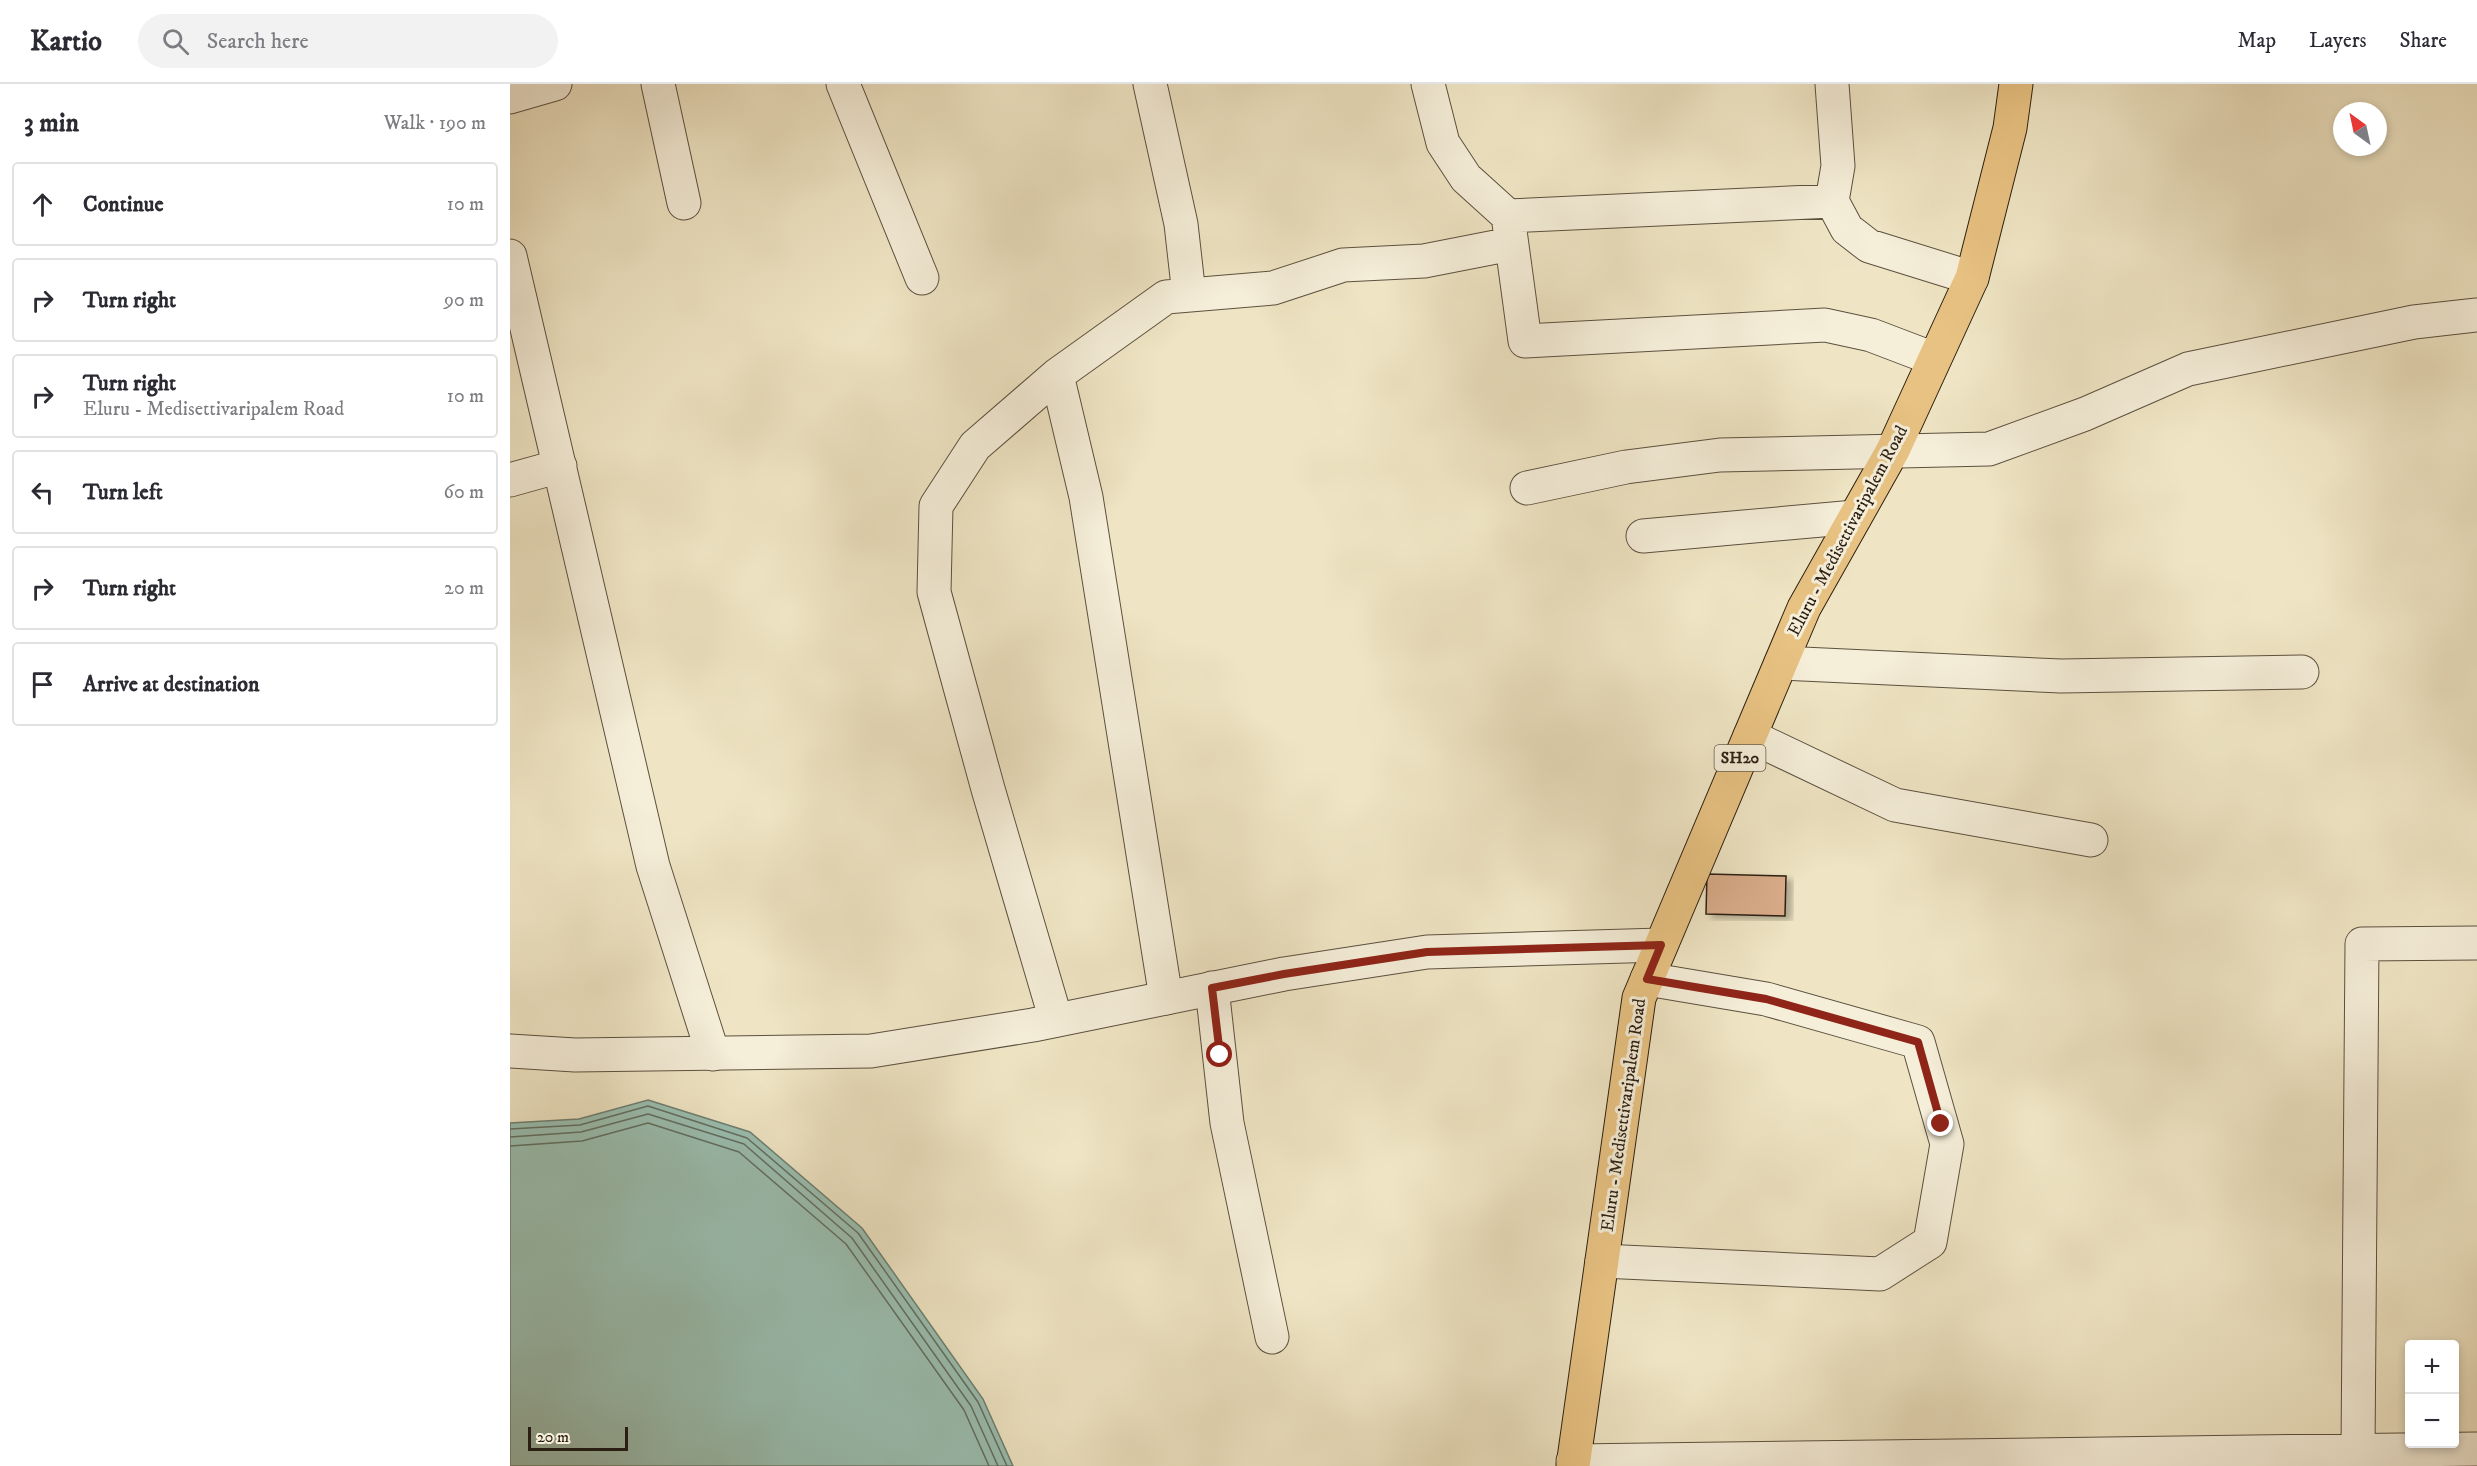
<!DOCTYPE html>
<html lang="en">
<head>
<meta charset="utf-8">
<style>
	body { margin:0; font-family:"IM FELL DW Pica",serif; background:#f2f2f3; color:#2b2b33 }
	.controls { position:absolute; right:18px; bottom:18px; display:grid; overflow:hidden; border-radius:6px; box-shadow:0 3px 9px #0003 }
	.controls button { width:54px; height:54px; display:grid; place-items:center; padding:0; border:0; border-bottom:2px solid #e1e1e2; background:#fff; color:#2b2b33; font:30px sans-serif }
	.compass { position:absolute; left:1823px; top:18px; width:54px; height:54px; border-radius:50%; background:#fff; box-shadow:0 3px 9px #0003; rotate:327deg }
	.scale { position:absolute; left:18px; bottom:15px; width:100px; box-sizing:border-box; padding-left:6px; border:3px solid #2b1f13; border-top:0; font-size:16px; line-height:21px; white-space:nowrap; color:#2b1f13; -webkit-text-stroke:4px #f5eed9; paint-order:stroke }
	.stop { position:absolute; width:18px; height:18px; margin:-14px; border:4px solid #8f2418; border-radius:50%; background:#fff }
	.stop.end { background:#8f2418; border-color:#fff; box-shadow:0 2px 6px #0008 }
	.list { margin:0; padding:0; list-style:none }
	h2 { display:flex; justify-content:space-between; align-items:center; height:78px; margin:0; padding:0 24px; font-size:26px }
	h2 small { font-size:20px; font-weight:400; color:#7c7c81 }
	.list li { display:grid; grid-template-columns:39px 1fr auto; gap:18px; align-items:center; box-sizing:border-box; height:84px; margin:0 12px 12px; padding:0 12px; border:2px solid #e1e1e2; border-radius:6px }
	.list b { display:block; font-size:22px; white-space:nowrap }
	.list p { margin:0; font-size:20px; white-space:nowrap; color:#7c7c81 }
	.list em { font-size:20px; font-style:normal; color:#7c7c81 }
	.icon { flex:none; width:33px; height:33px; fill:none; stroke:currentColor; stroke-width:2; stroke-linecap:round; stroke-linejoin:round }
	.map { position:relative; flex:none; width:1967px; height:1382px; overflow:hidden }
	header { display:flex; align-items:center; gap:36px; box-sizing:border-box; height:84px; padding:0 30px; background:#fff; border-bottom:2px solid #e1e1e2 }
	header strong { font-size:28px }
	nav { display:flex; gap:33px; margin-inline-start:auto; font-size:21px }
	.search { width:420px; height:54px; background:#f2f2f3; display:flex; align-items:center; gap:15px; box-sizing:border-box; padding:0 21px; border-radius:33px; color:#7c7c81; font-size:22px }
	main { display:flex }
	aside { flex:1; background:#fff }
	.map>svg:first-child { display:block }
	.water { fill:#9abfb1; stroke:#6e7f72; stroke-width:1.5 }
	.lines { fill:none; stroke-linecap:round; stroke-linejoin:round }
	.shore { stroke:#626f62; stroke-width:1.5 }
	.building { fill:#daac8a; stroke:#2b1f13; stroke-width:1.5; filter:url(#shadow) }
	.minor-casing { stroke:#5c503f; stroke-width:35 }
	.tertiary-casing { stroke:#5c503f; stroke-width:35 }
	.primary-casing { stroke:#2b1f13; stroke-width:35 }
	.minor { stroke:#f5eed9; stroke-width:33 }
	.tertiary { stroke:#f5eed9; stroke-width:33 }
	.primary { stroke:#e8c282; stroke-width:33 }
	.route { stroke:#8f2418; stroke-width:8 }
	.labels { text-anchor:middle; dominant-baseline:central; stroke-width:6; stroke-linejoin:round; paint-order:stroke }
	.shield { fill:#f5eed9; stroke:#685d4e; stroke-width:1.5 }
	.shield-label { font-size:16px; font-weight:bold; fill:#2b1f13 }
	.street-label { font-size:18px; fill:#2b1f13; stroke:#f5eed9 }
</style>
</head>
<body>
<header>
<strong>Kartio</strong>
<div class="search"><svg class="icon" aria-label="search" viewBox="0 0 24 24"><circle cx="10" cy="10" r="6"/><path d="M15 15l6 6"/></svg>Search here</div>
<nav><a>Map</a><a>Layers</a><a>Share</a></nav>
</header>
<main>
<aside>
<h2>3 min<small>Walk · 190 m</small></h2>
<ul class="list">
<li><svg class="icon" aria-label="ahead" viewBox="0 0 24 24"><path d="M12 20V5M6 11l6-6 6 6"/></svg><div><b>Continue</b></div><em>10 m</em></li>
<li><svg class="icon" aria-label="right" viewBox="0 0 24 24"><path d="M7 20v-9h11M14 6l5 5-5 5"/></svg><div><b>Turn right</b></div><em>90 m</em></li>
<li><svg class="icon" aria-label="right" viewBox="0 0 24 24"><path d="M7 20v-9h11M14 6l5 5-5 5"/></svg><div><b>Turn right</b><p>Eluru - Medisettivaripalem Road</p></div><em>10 m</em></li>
<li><svg class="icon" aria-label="left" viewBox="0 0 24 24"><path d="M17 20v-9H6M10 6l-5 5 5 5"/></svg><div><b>Turn left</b></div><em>60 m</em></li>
<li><svg class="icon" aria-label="right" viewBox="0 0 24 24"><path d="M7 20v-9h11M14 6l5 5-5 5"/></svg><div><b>Turn right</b></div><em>20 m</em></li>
<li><svg class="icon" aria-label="arrive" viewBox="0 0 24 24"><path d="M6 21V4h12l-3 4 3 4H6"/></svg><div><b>Arrive at destination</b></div></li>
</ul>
</aside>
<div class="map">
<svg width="1967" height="1382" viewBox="0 0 1967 1382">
	<defs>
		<filter id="shadow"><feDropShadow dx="6" dy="4" stdDeviation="3" flood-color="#0004"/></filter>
	</defs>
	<rect width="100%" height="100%" fill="#efe5c4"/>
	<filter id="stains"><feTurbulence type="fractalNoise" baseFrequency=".00333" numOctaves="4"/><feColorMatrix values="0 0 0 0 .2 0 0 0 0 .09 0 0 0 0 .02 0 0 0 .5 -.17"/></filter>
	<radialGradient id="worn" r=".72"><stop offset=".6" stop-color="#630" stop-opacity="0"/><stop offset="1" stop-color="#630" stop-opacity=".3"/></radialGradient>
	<path class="water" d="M138,1016L240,1048L352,1144L473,1315L503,1382H0V1039L69,1035Z"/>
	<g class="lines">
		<path class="shore" d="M0,1045L70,1041L138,1022L237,1054L348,1149L468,1318L497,1382
			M0,1053L71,1048L138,1030L234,1060L342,1154L461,1322L488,1382
			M0,1062L72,1057L138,1039L229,1068L336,1160L454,1326L479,1382"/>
	</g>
	<path class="building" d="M1197,790L1276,792L1275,832L1196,830Z"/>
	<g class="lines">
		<g class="minor-casing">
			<path id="minor" d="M148,0L174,119
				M333,0L412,194
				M640,0L671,140L679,211
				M918,0L933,59L956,94L998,132L1015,257L1315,241L1361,251L1424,275
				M0,13L45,0
				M1322,117L1328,82L1322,0
				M998,132L1322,117L1337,145L1359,162L1462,194
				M0,172L143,782L203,970
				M547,291L576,413L656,914
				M0,396L50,382
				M1017,404L1116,383L1210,371L1479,365L1575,330L1678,285L1904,238L1967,231
				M1133,452L1345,433
				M1271,579L1551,592L1792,588
				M1240,652L1385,721L1581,756
				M702,904L717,1039L762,1253
				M546,936L478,705L424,508L426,422L465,362L547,291L656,213L763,204L833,181L914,177L1001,160
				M1092,1177L1370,1190L1420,1158L1437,1060L1408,958L1256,915L1137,895
				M1848,1367L1852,860L1967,859
				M1063,1377L1967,1365"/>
		</g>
		<g class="tertiary-casing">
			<path id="tertiary" d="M0,967L65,971L361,967L523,941L774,890L917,868L1151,861"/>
		</g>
		<g class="primary-casing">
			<path id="primary" d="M1063,1382L1129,914L1294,524L1383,366L1462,194L1500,44L1506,0"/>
		</g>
		<use href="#minor" class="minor"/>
		<use href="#tertiary" class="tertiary"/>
		<use href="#primary" class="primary"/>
	</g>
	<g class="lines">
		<path class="route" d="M710,971L702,904L774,890L917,868L1151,861L1137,895L1256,915L1408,958L1431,1040"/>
	</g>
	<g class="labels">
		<rect class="shield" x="1204.5" y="661" width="51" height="26" rx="4.5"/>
		<g class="shield-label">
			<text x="1230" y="674">SH20</text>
		</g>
		<g class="street-label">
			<text transform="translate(1338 447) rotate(-62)">Eluru - Medisettivaripalem Road</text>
			<text transform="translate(1114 1031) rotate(-82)">Eluru - Medisettivaripalem Road</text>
		</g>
	</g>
	<rect width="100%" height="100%" filter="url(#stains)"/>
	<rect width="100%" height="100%" fill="url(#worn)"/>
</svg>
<div class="controls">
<button>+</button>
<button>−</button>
</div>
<svg class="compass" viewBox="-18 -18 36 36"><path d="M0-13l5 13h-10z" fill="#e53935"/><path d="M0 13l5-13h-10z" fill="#7c7c81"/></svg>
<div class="scale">20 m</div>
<div class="stop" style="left:710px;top:971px"></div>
<div class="stop end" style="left:1431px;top:1040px"></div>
</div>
</main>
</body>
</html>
